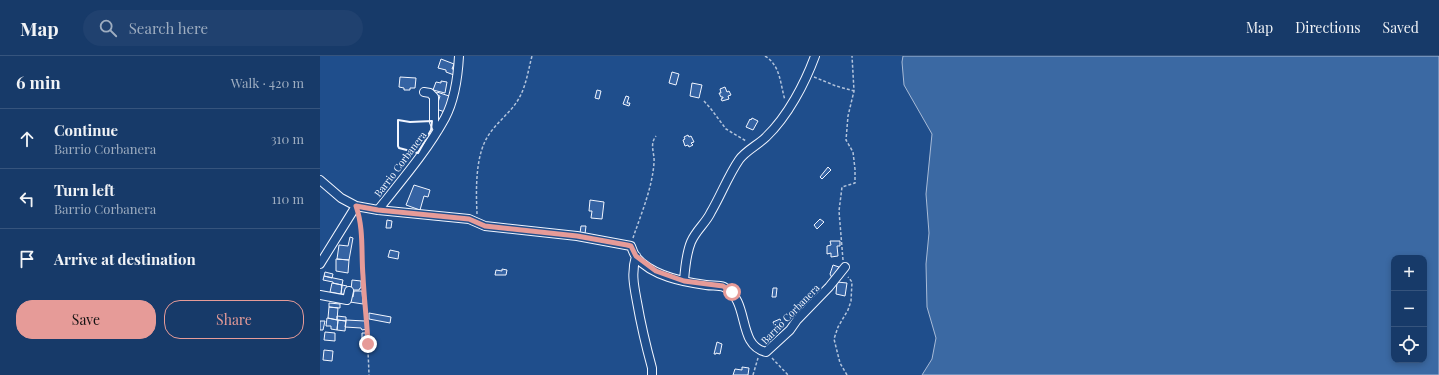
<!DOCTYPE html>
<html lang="en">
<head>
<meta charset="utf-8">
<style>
	body { margin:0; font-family:"Playfair Display",serif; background:#20416f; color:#f1f3f6 }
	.controls { position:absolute; right:12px; bottom:12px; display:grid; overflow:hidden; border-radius:8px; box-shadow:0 2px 6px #0003 }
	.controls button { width:36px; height:36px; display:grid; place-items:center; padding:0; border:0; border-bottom:1px solid #36547d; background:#173a69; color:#f1f3f6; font:20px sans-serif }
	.stop { position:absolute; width:12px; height:12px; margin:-9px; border:3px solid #e69b98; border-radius:50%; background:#fff }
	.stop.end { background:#e69b98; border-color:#fff; box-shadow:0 1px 4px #0008 }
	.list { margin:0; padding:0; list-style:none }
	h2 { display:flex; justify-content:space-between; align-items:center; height:52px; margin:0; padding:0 16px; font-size:17px }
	h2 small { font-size:13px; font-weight:400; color:#9eadc0 }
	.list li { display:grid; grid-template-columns:26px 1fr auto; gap:12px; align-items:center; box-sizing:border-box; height:60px; padding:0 16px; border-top:1px solid #36547d }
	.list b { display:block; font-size:15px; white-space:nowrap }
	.list p { margin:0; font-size:13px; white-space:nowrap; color:#9eadc0 }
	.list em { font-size:13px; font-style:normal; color:#9eadc0 }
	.actions { display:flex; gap:8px; padding:12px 16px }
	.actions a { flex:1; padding:9px 0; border:1px solid #e69b98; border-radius:16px; text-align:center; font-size:14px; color:#e69b98 }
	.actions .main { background:#e69b98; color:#111 }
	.icon { flex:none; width:22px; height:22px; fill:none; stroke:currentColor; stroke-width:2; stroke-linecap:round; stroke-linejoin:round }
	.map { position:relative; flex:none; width:1119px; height:319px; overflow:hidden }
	header { display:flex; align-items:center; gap:24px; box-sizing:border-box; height:56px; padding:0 20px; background:#173a69; border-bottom:1px solid #36547d }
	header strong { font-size:19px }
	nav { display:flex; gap:22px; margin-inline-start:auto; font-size:14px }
	.search { width:280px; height:36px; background:#20416f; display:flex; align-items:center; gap:10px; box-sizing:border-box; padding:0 14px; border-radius:22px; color:#9eadc0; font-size:15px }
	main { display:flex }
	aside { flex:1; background:#173a69 }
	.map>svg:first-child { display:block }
	.water { fill:#3b69a3; stroke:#a8bbd7; fill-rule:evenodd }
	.building { fill:#3563a3; stroke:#f2f6ff }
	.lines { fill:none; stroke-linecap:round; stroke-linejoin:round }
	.street-casing { stroke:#f2f6ff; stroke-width:10 }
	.path { stroke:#b3c4dc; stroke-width:1.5; stroke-dasharray:3 2; stroke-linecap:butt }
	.street { stroke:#1f4e8c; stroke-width:8 }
	.wall { stroke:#f2f6ff; stroke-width:2 }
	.route { stroke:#e69b98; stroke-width:5 }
	.labels { text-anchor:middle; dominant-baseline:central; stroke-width:3; stroke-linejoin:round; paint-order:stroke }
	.street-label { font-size:10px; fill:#f2f6ff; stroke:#1f4e8c }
</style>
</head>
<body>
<header>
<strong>Map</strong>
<div class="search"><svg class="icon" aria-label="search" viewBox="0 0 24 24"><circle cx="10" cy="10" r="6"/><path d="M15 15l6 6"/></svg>Search here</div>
<nav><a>Map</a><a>Directions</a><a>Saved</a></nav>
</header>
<main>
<aside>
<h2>6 min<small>Walk · 420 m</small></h2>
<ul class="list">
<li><svg class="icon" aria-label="ahead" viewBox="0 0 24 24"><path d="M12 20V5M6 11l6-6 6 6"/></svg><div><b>Continue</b><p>Barrio Corbanera</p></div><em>310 m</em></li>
<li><svg class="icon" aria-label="left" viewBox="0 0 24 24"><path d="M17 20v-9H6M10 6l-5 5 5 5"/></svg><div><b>Turn left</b><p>Barrio Corbanera</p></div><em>110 m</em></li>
<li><svg class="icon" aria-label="arrive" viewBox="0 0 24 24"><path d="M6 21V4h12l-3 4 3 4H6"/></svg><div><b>Arrive at destination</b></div></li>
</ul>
<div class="actions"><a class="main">Save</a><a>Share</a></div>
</aside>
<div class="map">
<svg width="1119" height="319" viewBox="0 0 1119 319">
	<rect width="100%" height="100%" fill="#1f4e8c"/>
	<path class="water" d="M583,0H1119V319H602L612,303L616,282L607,251L606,208L609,177L606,138L612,78L584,29L582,6ZM1074,202H1104V304H1074Z"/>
	<path class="building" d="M121,3L134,8L132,13H135L134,19L126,16V14L118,12Z
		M352,16L359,18L356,29L349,27Z
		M80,21L96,22L95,32H90V34H84V32L79,31Z
		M121,25L127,26L125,37L113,34L116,26L121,27Z
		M372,27L382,29L379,42L370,40Z
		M405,31L407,36L409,35L411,39L408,40L409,43L402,45L401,43L403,42V41H401L399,37H401L400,33Z
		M277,34L281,35L279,43L275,42Z
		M117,36L129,40L125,56L116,53L120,40L116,39Z
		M306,40L309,41L307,47H310L309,50L303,48Z
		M432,62L438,65L433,74L426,71L430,63L431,64Z
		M368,79L369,81L371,80L374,86L371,87L373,89L369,91L368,89L365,90L363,84L365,83L364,81Z
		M508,111L511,114L502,123L500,121Z
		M94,129L110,134L108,141L104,140L100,154L86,149Z
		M270,144L284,146L282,163L271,162L272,155H269Z
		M500,163L504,166L497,173L494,169Z
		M67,164L72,165L71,172H66Z
		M261,170H266L265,178L260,177Z
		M30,181L33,182L29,204L17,203L19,189L28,190Z
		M510,185H520V190H517L518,200L511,201V197L507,198V190L511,189Z
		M70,194L79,196L78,203L68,201Z
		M16,203L29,204L28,217L16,215Z
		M513,209L519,211L512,222L510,218Z
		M182,213L187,214L186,219H175L176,214L182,215Z
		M5,216L13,218L12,222L4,220Z
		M4,220L23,224L22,229L13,227V226L3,224Z
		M32,224L41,225V232H40L39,234H31Z
		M517,226L527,227L525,240L516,238Z
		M12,227L22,229L21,238L10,236Z
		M22,229L27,230L26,238H21Z
		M453,232H457L456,241H452Z
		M34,235H42L43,248L30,246L31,240L33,241Z
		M9,247L20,248V252L9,251Z
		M9,251L18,252L17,264L8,262Z
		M49,257L71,261L70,267L49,263Z
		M17,260L26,261V265L17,264Z
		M7,262L18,264L17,274L11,273V270H6Z
		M460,263L463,271L456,274L453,266Z
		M18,264L26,265L25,275L17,274Z
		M26,264L45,265L47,273L42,274L41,272L25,271Z
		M0,265H5L3,274H0Z
		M5,276L15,277V285L4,284Z
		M42,277H47V289H42Z
		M397,286L402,288L400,298L396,297V298H394Z
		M4,294L13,295L12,305L3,304Z
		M422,311L429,312L428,319H413L415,313L422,314Z"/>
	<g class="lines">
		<g class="street-casing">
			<path id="street" d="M104,36L110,37L114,41V66L118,74
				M0,124L21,142L36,150L58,154L149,163L165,170L257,180L311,190C312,193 314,198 316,201C332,220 363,226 386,229C392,230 399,229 404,231C431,245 416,289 446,296L470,274L477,264L509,231L525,211
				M58,154C81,125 107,95 125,62C134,45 138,19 139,0
				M316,200C311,217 314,230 317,246C321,269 326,290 332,312V319
				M0,208L36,150
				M364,225C365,212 366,198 371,186C376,174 386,167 391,156C401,139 408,120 419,104C425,95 438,89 446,81C468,60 485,27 495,0
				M0,239L27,244L29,235"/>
		</g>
		<path class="path" d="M445,0C461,10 460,28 465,44
			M494,21L516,30L534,35
			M384,45L391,53L406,73L426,85
			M157,158C156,135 155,100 168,80C176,67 190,57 198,44C206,31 208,15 212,0
			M39,159C45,179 41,201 43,221C45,254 48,286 49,319
			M313,182C321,158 332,133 334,107C335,97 329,89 336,80
			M523,204L519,155L522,131L535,127V113L533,96L526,84L528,60L534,35L532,0
			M452,302L468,319
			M433,319L438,302
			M527,319L520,307L514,283L518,271L528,254L531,245L532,226L528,221"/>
		<use href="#street" class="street"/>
		<path class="wall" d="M78,64L90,66L112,65L111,74L98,97L79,92L78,90Z"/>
	</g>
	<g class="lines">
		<path class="route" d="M48,288C47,265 44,243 43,220C41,197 44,173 36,150L58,154L149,163L165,170L257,180L307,189L311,190L316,200L336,215L364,225L403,230L412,236"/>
	</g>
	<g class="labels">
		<g class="street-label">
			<text transform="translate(80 108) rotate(-53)">Barrio Corbanera</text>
			<text transform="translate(470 258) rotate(-46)">Barrio Corbanera</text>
		</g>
	</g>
</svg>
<div class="controls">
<button>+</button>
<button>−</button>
<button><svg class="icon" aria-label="locate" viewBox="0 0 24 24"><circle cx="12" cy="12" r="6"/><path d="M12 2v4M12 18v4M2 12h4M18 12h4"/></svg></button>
</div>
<div class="stop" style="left:412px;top:236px"></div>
<div class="stop end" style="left:48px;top:288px"></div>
</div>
</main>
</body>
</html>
